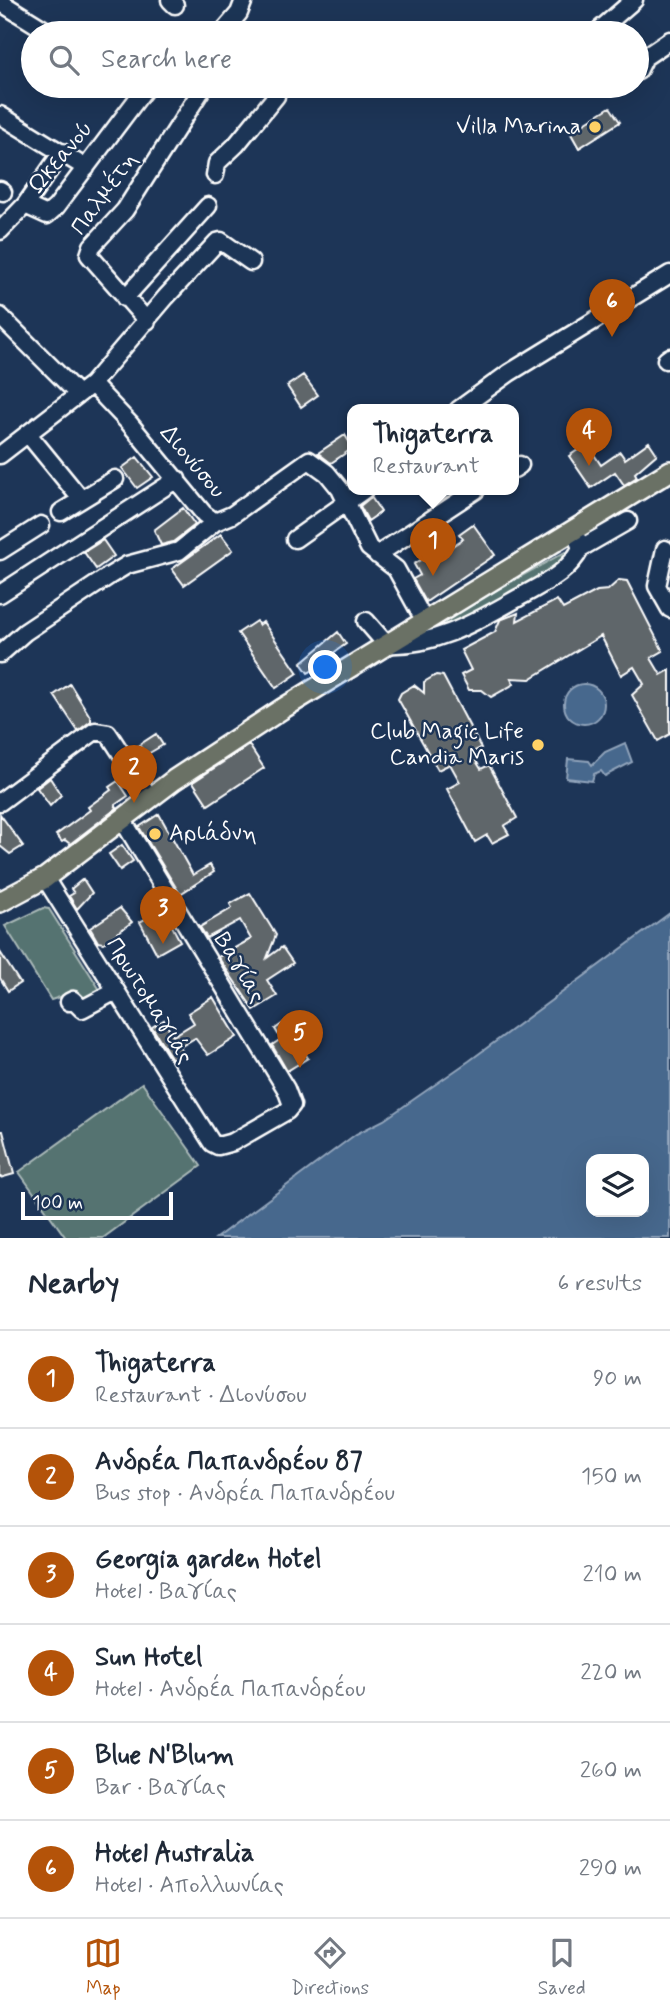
<!DOCTYPE html>
<html lang="en">
<head>
<meta charset="utf-8">
<style>
	body { margin:0; font-family:Mynerve,sans-serif; background:#f2f2f3; color:#1f2937 }
	.controls { position:absolute; right:21px; bottom:21px; display:grid; overflow:hidden; border-radius:14px; box-shadow:0 7px 28px #0002 }
	.controls button { width:63px; height:63px; display:grid; place-items:center; padding:0; border:0; border-bottom:2px solid #e0e1e3; background:#fff; color:#1f2937; font:35px sans-serif }
	.scale { position:absolute; left:21px; bottom:18px; width:152px; box-sizing:border-box; padding-left:7px; border:4px solid #fff; border-top:0; font-size:19px; line-height:24px; white-space:nowrap; color:#fff; -webkit-text-stroke:5px #1d3557; paint-order:stroke }
	.you { position:absolute; left:326px; top:668px; width:24px; height:24px; margin:-18px; border:5px solid #fff; border-radius:50%; background:#1a73e8; box-shadow:0 0 0 10px #1a73e833 }
	.badge { display:grid; place-items:center; width:46px; height:46px; border-radius:50%; background:#b45309; color:#fff; font-size:23px; font-weight:700 }
	.pin { position:absolute; translate:-50% -58px; filter:drop-shadow(0 2px 4px #0008) }
	.pin::after { content:''; position:absolute; top:37px; width:24px; height:21px; background:inherit; clip-path:polygon(0 0,100% 0,50% 100%) }
	.popup { position:absolute; left:347px; top:404px; width:172px; height:91px; box-sizing:border-box; display:grid; place-content:center; border-radius:14px; background:#fff; filter:drop-shadow(0 2px 5px #0005); font-size:23px; white-space:nowrap; color:#747a83 }
	.popup b { font-size:26px; color:#1f2937 }
	.popup::after { content:''; position:absolute; left:50%; top:100%; margin-left:-14px; border:14px solid transparent; border-top-color:#fff }
	.list { margin:0; padding:0; list-style:none }
	h2 { display:flex; justify-content:space-between; align-items:center; height:91px; margin:0; padding:0 28px; font-size:30px }
	h2 small { font-size:23px; font-weight:400; color:#747a83 }
	.list li { display:grid; grid-template-columns:46px 1fr auto; gap:21px; align-items:center; box-sizing:border-box; height:98px; padding:0 28px; border-top:2px solid #e0e1e3 }
	.list b { display:block; font-size:26px; white-space:nowrap }
	.list p { margin:0; font-size:23px; white-space:nowrap; color:#747a83 }
	.list em { font-size:23px; font-style:normal; color:#747a83 }
	.icon { flex:none; width:38px; height:38px; fill:none; stroke:currentColor; stroke-width:2; stroke-linecap:round; stroke-linejoin:round }
	.map { position:relative; flex:none; width:670px; height:1238px; overflow:hidden }
	.search { position:absolute; background:#fff; box-shadow:0 7px 28px #0002; left:21px; right:21px; top:21px; height:77px; display:flex; align-items:center; gap:18px; box-sizing:border-box; padding:0 24px; border-radius:38px; color:#747a83; font-size:26px }
	.sheet { height:679px; background:#fff }
	nav { display:flex; justify-content:space-around; align-items:center; box-sizing:border-box; height:98px; border-top:2px solid #e0e1e3; background:#fff; font-size:19px; color:#747a83 }
	nav a { display:grid; justify-items:center; gap:4px }
	nav .on { color:#b45309 }
	.map>svg:first-child { display:block }
	.green { fill:#557371; stroke:#aab9b8; stroke-width:2 }
	.water { fill:#47688d; stroke:#91a4bb; stroke-width:2; fill-rule:evenodd }
	.building { fill:#5f666b; stroke:#fff; stroke-width:2 }
	.lines { fill:none; stroke-linecap:round; stroke-linejoin:round }
	.minor-casing { stroke:#fff; stroke-width:21 }
	.major-casing { stroke:#fff; stroke-width:24 }
	.minor { stroke:#1d3557; stroke-width:16 }
	.major { stroke:#6b7165; stroke-width:19 }
	.poi-dot { fill:#ffd166; stroke:#1d3557; stroke-width:2.5 }
	.labels { text-anchor:middle; dominant-baseline:central; stroke-width:5; stroke-linejoin:round; paint-order:stroke }
	.poi-label { font-size:23px; fill:#fff; stroke:#1d3557; text-anchor:end }
	.street-label { font-size:23px; fill:#fff; stroke:#1d3557 }
</style>
</head>
<body>
<div class="map">
<svg width="670" height="1238" viewBox="0 0 670 1238">
	<rect width="100%" height="100%" fill="#1d3557"/>
	<filter id="ink" filterUnits="userSpaceOnUse"><feTurbulence type="fractalNoise" baseFrequency=".0143" numOctaves="2"/><feDisplacementMap in="SourceGraphic" scale="14" xChannelSelector="R" yChannelSelector="G"/><feConvolveMatrix kernelMatrix="1 2 1 2 8 2 1 2 1" color-interpolation-filters="sRGB"/></filter>
	<g filter="url(#ink)">
		<path class="green" d="M565,552L569,558L566,563L461,624L416,635Z
			M43,908L49,909L100,990L73,1007L63,996L51,1000L5,926Z
			M142,1083L201,1166L103,1238H66L19,1172Z"/>
		<path class="water" d="M564 704a20 20 0 1 1 40 0a20 20 0 1 1-40 0Z
			M625,743L632,762L605,776L601,771L594,774L592,781L566,778L568,759L589,761L592,765L605,752Z
			M670,913V1238H216L356,1134L384,1120L469,1061ZM591,1159H644V1212H591Z"/>
		<path class="building" d="M610,107L620,122L579,148L570,132Z
			M303,375L318,395L301,407L287,386Z
			M345,435L353,448L331,463L318,453Z
			M649,442L657,454L635,473L637,477L624,485L615,472L591,488L569,456L587,444L601,465L620,452L625,459Z
			M137,457L153,477L137,488L122,468Z
			M371,497L381,512L368,521L360,506Z
			M183,508L195,525L173,542L161,545L154,530Z
			M473,524L495,555L426,602L413,579L420,575L414,564L437,550L440,554L463,539L459,534Z
			M221,534L233,550L184,585L172,569Z
			M103,540L114,556L96,569L84,552Z
			M619,580L627,581L663,651L651,658L661,675L670,670V734L658,741L632,695L644,684L634,667L621,675L601,636L530,679L511,678L514,684L491,697L482,690H469L461,675L471,670L461,650L495,632L500,620L518,613L517,621L557,600L563,609L597,591L608,590Z
			M256,621L259,625L263,622L298,673L276,688L238,633Z
			M338,632L346,644L322,661L321,666L308,673L301,663Z
			M436,675L443,676L481,748L471,753L481,769L489,765L517,818L504,826L509,834L492,843L487,835L475,842L447,789L460,782L450,764L438,770L398,699L401,693L414,685L424,693V682Z
			M70,684L91,718V721L78,731L54,695Z
			M156,734L163,745L146,755L139,745Z
			M249,745L264,768L208,805L193,782Z
			M50,778L61,795L50,806L37,788Z
			M118,781L128,796L115,805L117,808L70,844L65,840L62,842L56,835L90,810L88,807L111,790L109,787Z
			M0,814L23,846L10,854L0,846Z
			M159,814L193,875L210,865L214,872L180,894L139,827Z
			M122,845L133,861L120,870L109,854Z
			M83,879L92,893L77,909L69,896L74,893L71,889Z
			M250,893L276,935L267,958L282,947L293,963L267,980L277,996L254,1010L218,957L251,939L240,920L207,938L200,927L232,908L230,904Z
			M120,908L132,922L104,943L98,942L90,928Z
			M163,909L180,941L157,954L140,922Z
			M0,952L20,983L8,991L0,978Z
			M213,997L237,1037L208,1055L195,1038L180,1047L183,1053L172,1059L152,1027L164,1020L173,1036L194,1023L188,1013Z
			M285,1022L308,1058L287,1071L272,1045L281,1039L275,1029Z
			M0,1131H3L14,1174L0,1178Z"/>
		<g class="lines">
			<g class="minor-casing">
				<path id="minor" d="M170,0L175,5
					M0,2L50,33
					M222,33L239,13L244,0
					M596,33L634,0
					M638,71L645,57L670,40
					M0,115L86,168
					M215,175L217,163L236,145L276,96L274,86
					M0,190L3,192
					M25,205L62,152
					M0,231L25,205L47,215L56,207L147,86
					M125,298L208,206
					M0,316L78,394
					M147,321L89,255L92,246L125,210L204,86
					M666,360L670,357
					M92,384L130,424L204,514L215,522L232,515L309,460L327,473L340,489L369,548L396,569L424,620
					M458,410L509,373L670,274
					M28,434L81,499
					M0,455L92,384L166,297L217,242L221,241L251,262
					M514,469L520,465
					M61,512L115,479
					M295,539L364,490
					M581,548L628,521
					M665,549L657,586L670,609
					M0,551L41,525
					M377,555L476,490
					M0,594L177,479
					M366,621L386,644C435,647 477,621 518,598C542,584 568,574 581,548L574,531
					M0,654L25,632L109,576L127,565L179,551L215,522
					M0,802L95,731L108,733L150,798
					M45,878L212,1143L218,1146L233,1142L287,1111L292,1105L286,1089L122,819
					M69,1002L73,1000L82,1009L116,991"/>
			</g>
			<g class="major-casing">
				<path id="major" d="M0,902L45,878L174,780L282,709L670,471"/>
			</g>
			<use href="#minor" class="minor"/>
			<use href="#major" class="major"/>
		</g>
	</g>
	<g class="poi-dot">
		<circle cx="595" cy="127" r="7"/>
		<circle cx="538" cy="745" r="7"/>
		<circle cx="155" cy="834" r="7"/>
	</g>
	<g class="labels">
		<g class="poi-label">
			<text x="581" y="127">Villa Marina</text>
			<text x="524" y="732">Club Magic Life<tspan x="524" dy="26">Candia Maris</tspan></text>
			<text x="169" y="834" text-anchor="start">Αριάδνη</text>
		</g>
		<g class="street-label">
			<text transform="translate(61 158) rotate(-50)">Ωκεανού</text>
			<text transform="translate(105 194) rotate(-54)">Παλμέτη</text>
			<text transform="translate(192 462) rotate(50)">Διονύσου</text>
			<text transform="translate(239 968) rotate(59)">Βαγίας</text>
			<text transform="translate(149 1001) rotate(58)">Πρωτομαγιάς</text>
		</g>
	</g>
</svg>
<div class="controls">
<button><svg class="icon" aria-label="layers" viewBox="0 0 24 24"><path d="M12 4l9 5-9 5-9-5zM3 14l9 5 9-5"/></svg></button>
</div>
<div class="scale">100 m</div>
<div class="you"></div>
<div class="pin badge" style="left:433px;top:576px">1</div>
<div class="popup"><b>Thigaterra</b>Restaurant</div>
<div class="pin badge" style="left:134px;top:803px">2</div>
<div class="pin badge" style="left:163px;top:944px">3</div>
<div class="pin badge" style="left:589px;top:466px">4</div>
<div class="pin badge" style="left:300px;top:1068px">5</div>
<div class="pin badge" style="left:612px;top:337px">6</div>
<div class="search"><svg class="icon" aria-label="search" viewBox="0 0 24 24"><circle cx="10" cy="10" r="6"/><path d="M15 15l6 6"/></svg>Search here</div>
</div>
<section class="sheet">
<h2>Nearby<small>6 results</small></h2>
<ul class="list">
<li><span class="badge">1</span><div><b>Thigaterra</b><p>Restaurant · Διονύσου</p></div><em>90 m</em></li>
<li><span class="badge">2</span><div><b>Ανδρέα Παπανδρέου 87</b><p>Bus stop · Ανδρέα Παπανδρέου</p></div><em>150 m</em></li>
<li><span class="badge">3</span><div><b>Georgia garden Hotel</b><p>Hotel · Βαγίας</p></div><em>210 m</em></li>
<li><span class="badge">4</span><div><b>Sun Hotel</b><p>Hotel · Ανδρέα Παπανδρέου</p></div><em>220 m</em></li>
<li><span class="badge">5</span><div><b>Blue N'Blum</b><p>Bar · Βαγίας</p></div><em>260 m</em></li>
<li><span class="badge">6</span><div><b>Hotel Australia</b><p>Hotel · Απολλωνίας</p></div><em>290 m</em></li>
</ul>
</section>
<nav>
<a class="on"><svg class="icon" aria-label="map" viewBox="0 0 24 24"><path d="M3 6l6-2 6 2 6-2v14l-6 2-6-2-6 2zM9 4v14M15 6v14"/></svg>Map</a>
<a><svg class="icon" aria-label="directions" viewBox="0 0 24 24"><path d="M12 3l9 9-9 9-9-9zM9 14v-3h6M13 9l2 2-2 2"/></svg>Directions</a>
<a><svg class="icon" aria-label="saved" viewBox="0 0 24 24"><path d="M7 4h10v16l-5-4-5 4z"/></svg>Saved</a>
</nav>
</body>
</html>
